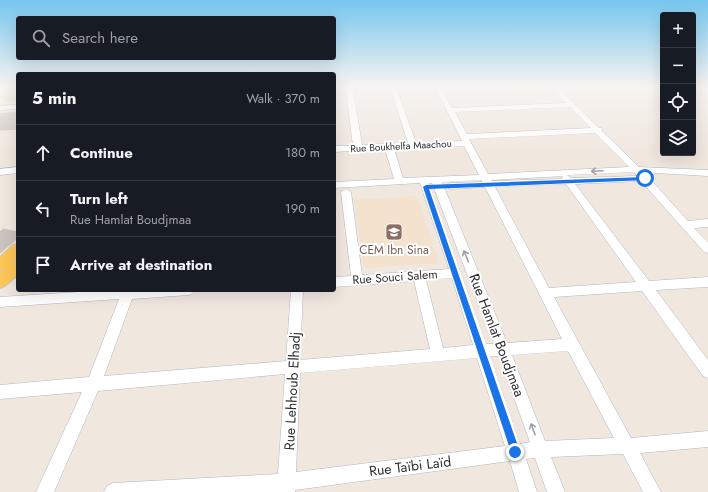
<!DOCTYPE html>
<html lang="en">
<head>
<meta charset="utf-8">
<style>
	body { margin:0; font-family:Jost,sans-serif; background:#242831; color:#f1f3f6 }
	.controls { position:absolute; right:12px; top:12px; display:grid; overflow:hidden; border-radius:4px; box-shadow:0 4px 16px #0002 }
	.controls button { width:36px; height:36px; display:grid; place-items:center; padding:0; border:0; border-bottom:1px solid #363941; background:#171b24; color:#f1f3f6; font:20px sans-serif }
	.stop { position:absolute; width:12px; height:12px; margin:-9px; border:3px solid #1a73e8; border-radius:50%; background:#fff }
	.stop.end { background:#1a73e8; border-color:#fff; box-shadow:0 1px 4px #0008 }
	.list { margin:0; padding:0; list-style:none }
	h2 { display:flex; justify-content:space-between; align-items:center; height:52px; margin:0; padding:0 16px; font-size:17px }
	h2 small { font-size:13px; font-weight:400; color:#9ea1a6 }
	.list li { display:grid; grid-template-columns:26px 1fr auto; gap:12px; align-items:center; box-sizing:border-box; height:56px; padding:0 16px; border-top:1px solid #363941 }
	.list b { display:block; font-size:15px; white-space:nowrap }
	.list p { margin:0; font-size:13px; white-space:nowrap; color:#9ea1a6 }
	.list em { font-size:13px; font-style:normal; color:#9ea1a6 }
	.icon { flex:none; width:22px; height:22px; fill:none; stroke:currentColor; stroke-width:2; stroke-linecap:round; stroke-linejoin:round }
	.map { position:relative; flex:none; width:708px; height:492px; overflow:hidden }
	.search { position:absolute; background:#171b24; box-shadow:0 4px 16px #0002; left:16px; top:16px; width:320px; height:44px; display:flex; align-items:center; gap:10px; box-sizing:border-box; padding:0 14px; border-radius:4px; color:#9ea1a6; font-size:15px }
	.panel { position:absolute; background:#171b24; box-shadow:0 4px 16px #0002; left:16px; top:72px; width:320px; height:220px; border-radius:4px }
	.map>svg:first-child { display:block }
	.education { fill:#f2e2ce }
	.cemetery { fill:#cbdbb5 }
	.building { fill:#cbc4be; stroke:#ccc3b8 }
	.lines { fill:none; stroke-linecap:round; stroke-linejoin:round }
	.minor-casing { stroke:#b3b7c2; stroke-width:1 }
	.major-casing { stroke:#c8c8c8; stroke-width:2 }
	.minor { fill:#fff; fill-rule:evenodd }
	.major { fill:#fcc558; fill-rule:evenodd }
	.oneway { stroke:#a0a0a0 }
	.route { fill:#1a73e8 }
	.labels { text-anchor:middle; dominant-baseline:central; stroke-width:4; stroke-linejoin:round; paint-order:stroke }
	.far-street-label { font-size:10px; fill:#2d2d2d; stroke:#fff }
	.education-label { font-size:12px; fill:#785e54; stroke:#fff }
	.street-label { font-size:12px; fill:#2d2d2d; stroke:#fff }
	.near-street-label { font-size:14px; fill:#2d2d2d; stroke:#fff }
</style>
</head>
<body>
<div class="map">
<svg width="708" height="492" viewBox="0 0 708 492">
	<rect width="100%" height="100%" fill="#f0e7df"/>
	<path class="education" d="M417,196L439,263L364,268L354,200Z"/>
	<path class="cemetery" d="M9,87H18V101L7,102L1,97Z"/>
	<path class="building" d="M18,112V129L0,130V114Z
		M3,229L18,232V238L0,253V232Z"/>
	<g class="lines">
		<g class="minor-casing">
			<path id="minor" d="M2,87H8L0,94V88Z
				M334,87H363L360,89H353L362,145L408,143L390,87H396L416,143L462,141L435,87H441L452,108L566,103L551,87H557L599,128H602V131L639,167L708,170V176L655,173L650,179L688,221L708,219V227L694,228L708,242V253L704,252L641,181L575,184L649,281L708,277V287L656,290L708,360V378L703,376L642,291L554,297L631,438L708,431V447L640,453L661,492H643L623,454L551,457L565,492H547L535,458L526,459L537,492H519L510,461L295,490V492H104L107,486L113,483L278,474L285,374L98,391L54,492H36L82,392L0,399V385L89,377L119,299L0,307V297L110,290H195L193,293L189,295L132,299L104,376L286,361L291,290H303L300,360L430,349L414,281L334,287V277L351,276L341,192L346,189L351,192L362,275L449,269L420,183L334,188V182L394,179L385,149L334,152V146H353L346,90H334ZM570,107L591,128L467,134L455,112ZM595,133L629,167L488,174L469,139ZM464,146L479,175L403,178L394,149ZM634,172L637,176L571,178L567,175ZM563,176L562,179L492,181L491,180L565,176ZM482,180V182L450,183L445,186L450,189L485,187L562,339L507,343L442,182ZM429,183H432L494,344H486ZM566,184L636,282L549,288L495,187ZM452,278L473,345L443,348L426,280ZM568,351L614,438L545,441L512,355ZM490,356H499L530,442L520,444ZM477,358L505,446L296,472L300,373Z
				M18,105V109L0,110V106Z
				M18,167V173L0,175V169Z"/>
		</g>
		<g class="major-casing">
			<path id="major" d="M18,244V257L12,263L18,260V275L5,286L0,288V273L5,269L0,271V257L13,245Z"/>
		</g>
		<use href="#minor" class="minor"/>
		<use href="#major" class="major"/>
	</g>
	<defs><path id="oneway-shaft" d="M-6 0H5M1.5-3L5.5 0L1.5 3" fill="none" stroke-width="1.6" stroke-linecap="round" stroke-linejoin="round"/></defs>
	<g class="oneway">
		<use href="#oneway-shaft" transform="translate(597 171) rotate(177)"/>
		<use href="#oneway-shaft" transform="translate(466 256) rotate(-112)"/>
		<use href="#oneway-shaft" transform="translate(533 429) rotate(-110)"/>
	</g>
	<linearGradient id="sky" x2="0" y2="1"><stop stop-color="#76c6ee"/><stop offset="0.56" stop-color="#f8f4f1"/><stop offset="1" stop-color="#f8f4f1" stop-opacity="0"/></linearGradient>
	<rect width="708" height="155" fill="url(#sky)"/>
	<path class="route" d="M645,177L647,178V180L429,189L520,452L519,455L515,457L512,455L423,187L426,185Z"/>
	<defs>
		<g id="school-square" transform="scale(0.9)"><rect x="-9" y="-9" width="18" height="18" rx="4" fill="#8d6e63" stroke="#fff"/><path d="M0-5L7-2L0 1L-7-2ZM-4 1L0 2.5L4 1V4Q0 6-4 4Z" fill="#fff"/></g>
	</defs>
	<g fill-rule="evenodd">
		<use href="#school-square" x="394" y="232"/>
	</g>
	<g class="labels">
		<g class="far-street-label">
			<text transform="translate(401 146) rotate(-3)">Rue Boukhelfa Maachou</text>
		</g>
		<g class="education-label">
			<text x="394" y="250">CEM Ibn Sina</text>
		</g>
		<g class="street-label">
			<text transform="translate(395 277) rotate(-4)">Rue Souci Salem</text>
		</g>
		<g class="near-street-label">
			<text transform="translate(497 335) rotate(69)">Rue Hamlat Boudjmaa</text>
			<text transform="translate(292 391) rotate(-87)">Rue Lehhoub Elhadj</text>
			<text transform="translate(410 466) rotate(-7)">Rue Taïbi Laïd</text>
		</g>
	</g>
</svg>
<div class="controls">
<button>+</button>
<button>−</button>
<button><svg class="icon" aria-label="locate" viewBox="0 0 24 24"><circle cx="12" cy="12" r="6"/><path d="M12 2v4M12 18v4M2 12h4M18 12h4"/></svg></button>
<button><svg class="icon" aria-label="layers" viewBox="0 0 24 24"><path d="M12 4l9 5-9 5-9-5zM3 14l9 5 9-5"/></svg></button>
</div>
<div class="stop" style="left:645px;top:178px"></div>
<div class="stop end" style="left:515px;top:452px"></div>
<div class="search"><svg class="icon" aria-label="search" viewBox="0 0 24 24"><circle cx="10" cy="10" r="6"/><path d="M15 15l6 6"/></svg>Search here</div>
<section class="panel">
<h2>5 min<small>Walk · 370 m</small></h2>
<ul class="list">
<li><svg class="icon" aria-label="ahead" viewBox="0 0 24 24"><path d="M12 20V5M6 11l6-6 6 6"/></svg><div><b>Continue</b></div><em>180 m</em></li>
<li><svg class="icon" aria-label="left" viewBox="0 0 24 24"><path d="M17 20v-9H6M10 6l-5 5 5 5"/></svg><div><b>Turn left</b><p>Rue Hamlat Boudjmaa</p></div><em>190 m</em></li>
<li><svg class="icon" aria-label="arrive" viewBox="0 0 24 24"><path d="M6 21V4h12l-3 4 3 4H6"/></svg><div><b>Arrive at destination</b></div></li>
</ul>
</section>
</div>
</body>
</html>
